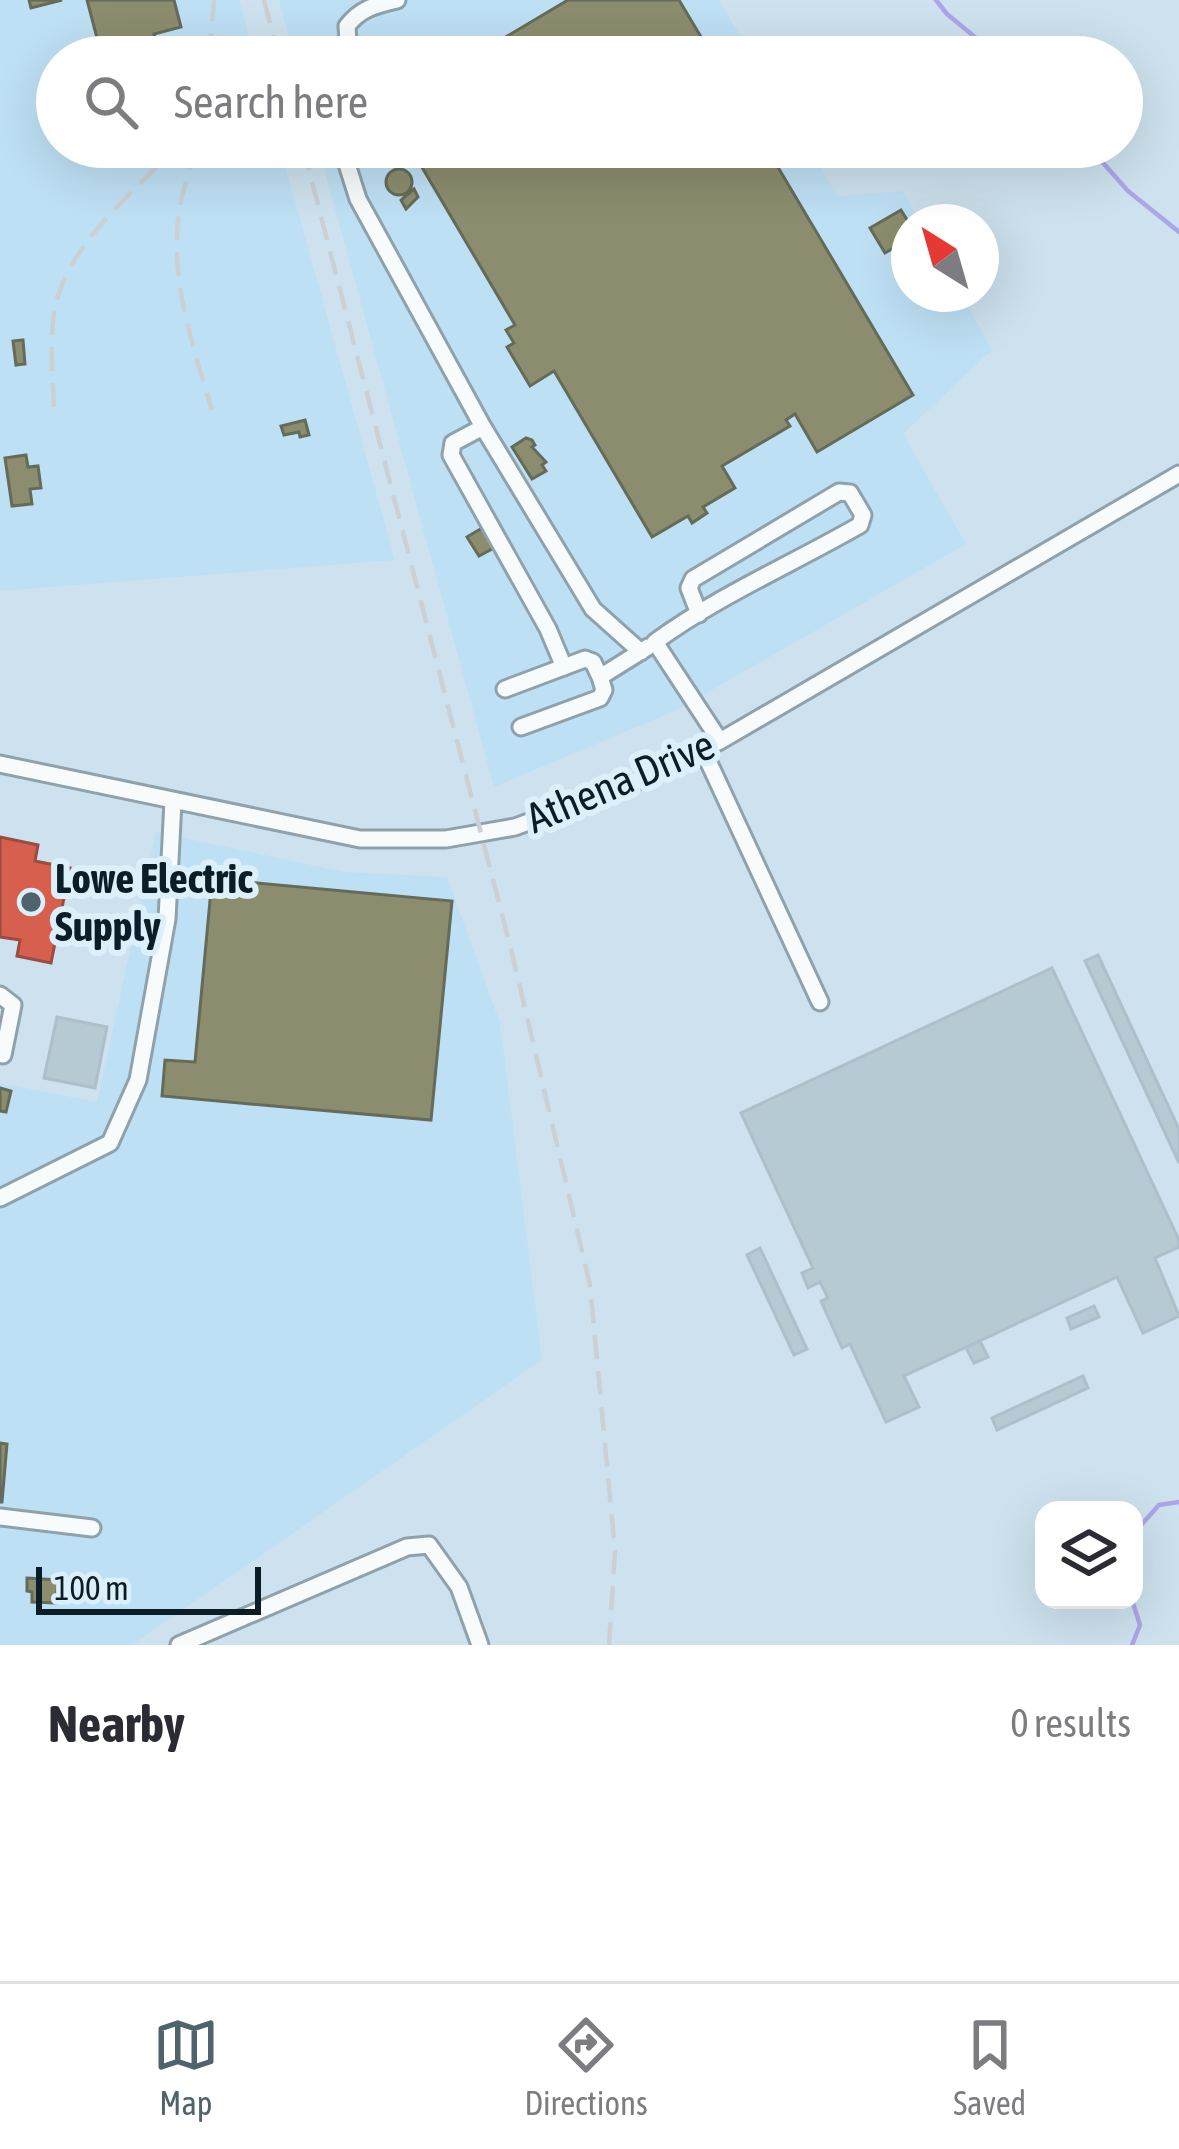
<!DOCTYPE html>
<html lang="en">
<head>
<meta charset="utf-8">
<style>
	body { margin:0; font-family:"Asap Condensed",sans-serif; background:#f2f2f3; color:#2b2b33 }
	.controls { position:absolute; right:36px; bottom:36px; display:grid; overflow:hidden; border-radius:24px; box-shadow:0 12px 48px #0002 }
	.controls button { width:108px; height:108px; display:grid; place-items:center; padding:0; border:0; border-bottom:3px solid #e1e1e2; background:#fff; color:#2b2b33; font:60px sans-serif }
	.compass { position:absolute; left:891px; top:204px; width:108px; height:108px; border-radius:50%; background:#fff; box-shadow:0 12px 48px #0002; rotate:323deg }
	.scale { position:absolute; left:36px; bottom:30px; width:225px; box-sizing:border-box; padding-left:12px; border:6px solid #0b1e28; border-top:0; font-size:33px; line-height:42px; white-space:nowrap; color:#0b1e28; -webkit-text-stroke:9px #dcf0fb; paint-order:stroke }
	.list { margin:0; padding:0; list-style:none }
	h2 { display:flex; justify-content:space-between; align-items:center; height:156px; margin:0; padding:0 48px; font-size:51px }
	h2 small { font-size:39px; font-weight:400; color:#7c7c81 }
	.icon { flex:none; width:66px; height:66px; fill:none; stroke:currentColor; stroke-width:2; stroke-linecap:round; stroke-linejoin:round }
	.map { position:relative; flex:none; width:1179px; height:1645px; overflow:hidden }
	.search { position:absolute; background:#fff; box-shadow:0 12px 48px #0002; left:36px; right:36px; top:36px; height:132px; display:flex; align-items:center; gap:30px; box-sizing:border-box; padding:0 42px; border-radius:66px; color:#7c7c81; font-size:45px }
	.sheet { height:336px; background:#fff }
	nav { display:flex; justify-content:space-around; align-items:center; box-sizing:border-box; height:168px; border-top:3px solid #e1e1e2; background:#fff; font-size:33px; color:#7c7c81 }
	nav a { display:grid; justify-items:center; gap:6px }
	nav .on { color:#4f636d }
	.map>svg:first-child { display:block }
	.built { fill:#bee0f4 }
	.shops { fill:#d6604d; stroke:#994c42; stroke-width:3 }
	.industry { fill:#8c8c6e; stroke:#656b59; stroke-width:3 }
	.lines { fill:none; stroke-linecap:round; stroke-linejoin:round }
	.stream { stroke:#aca5e9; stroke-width:4.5 }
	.building { fill:#b6cad4; stroke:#adbfca; stroke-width:3 }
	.minor-casing { stroke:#8fa2ab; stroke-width:21 }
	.minor { stroke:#f8fbfc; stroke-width:15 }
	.rail { stroke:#cad0d4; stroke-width:4.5; stroke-dasharray:24 12; stroke-linecap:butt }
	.poi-dot { fill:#4f636d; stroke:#dcf0fb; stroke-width:4.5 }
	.labels { text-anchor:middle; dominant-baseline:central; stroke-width:12; stroke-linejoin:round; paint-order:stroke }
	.street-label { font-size:42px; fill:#0b1e28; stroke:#dcf0fb }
	.poi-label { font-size:42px; font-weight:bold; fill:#0b1e28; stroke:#dcf0fb; text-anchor:start }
</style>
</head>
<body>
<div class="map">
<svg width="1179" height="1645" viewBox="0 0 1179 1645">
	<rect width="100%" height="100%" fill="#cde2ee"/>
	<path class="built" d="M0,0H239L255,57H57V147H280L395,560L0,591Z
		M279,0H719L753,57H294Z
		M318,147H808L838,196L903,191L920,222H909V294H961L992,350L903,434L966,544L677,710L494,787Z
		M156,832L344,872L447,877L500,1023L542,1360L132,1645H0V1083L97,1102Z"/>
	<path class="shops" d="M0,837L38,845L35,861L70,868L51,963L17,956L20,940L0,937Z"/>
	<path class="industry" d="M29,0H62L31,8Z
		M87,0H174L181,27L154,34L160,57H102Z
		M568,0H679L713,57H472Z
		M410,147H766L913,395L817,452L795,414L786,420L790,426L722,466L735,488L703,507L707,513L692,523L688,516L652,537L554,371L530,386L507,347L514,343L506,330L515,325Z
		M386 182a13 13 0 1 1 26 0a13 13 0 1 1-26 0Z
		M414,189L418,197L406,209L401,200Z
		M901,210L909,223V239L885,253L870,228Z
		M23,340L25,364L16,365L13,341Z
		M305,420L309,435L300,437L299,432L284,435L281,426Z
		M526,438L532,440L535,445L532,447L546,462L542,465L546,471L532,479L512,447Z
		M26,455L28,467L38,466L41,488L30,489L32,504L12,506L5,458Z
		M482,528L494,548L479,556L467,537Z
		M212,879L452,901L431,1120L162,1096L165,1060L195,1062Z
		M0,1088L11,1091L6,1112L0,1111Z
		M0,1443L7,1444L2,1502H0Z
		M27,1578L58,1580L56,1603L32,1602V1592L27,1591Z"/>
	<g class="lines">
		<path class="stream" d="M936,0L947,14L999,57
			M1089,147L1128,191L1179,232
			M1134,1533L1159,1505L1179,1502
			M1132,1600L1140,1625L1132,1645"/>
	</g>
	<path class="building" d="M1098,955L1179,1129V1163L1085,961Z
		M1052,968L1179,1240V1247L1155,1258L1179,1316L1143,1333L1117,1277L904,1376L919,1407L886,1422L850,1344L842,1348L821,1301L828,1298L820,1282L808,1288L802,1273L813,1268L741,1113Z
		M57,1017L107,1027L95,1088L44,1078Z
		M760,1248L807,1349L794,1355L747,1255Z
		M1094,1306L1099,1317L1071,1329L1067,1318Z
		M980,1341L988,1357L974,1363L966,1348Z
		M1083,1376L1088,1388L997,1430L992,1418Z"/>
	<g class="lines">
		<g class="minor-casing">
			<path id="minor" d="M349,57L347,26C361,8 376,5 397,0
				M349,147L346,161L358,199L483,427
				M699,614L689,588L693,579L839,492L850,493L863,515L860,525C792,564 718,596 655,642L720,741
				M564,667L548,629L451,455L453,443L483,427L593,609L641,652
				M505,689L585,659L593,662L600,677L648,647
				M521,727L600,698L604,690L600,677
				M703,750L820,1002
				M0,764L360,839H446L515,827L633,783L720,741L1179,474
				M0,995L13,1005L3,1055
				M0,1198L110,1143L138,1080L167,919L173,801
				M0,1517L92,1528
				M179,1645L407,1547L429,1545L459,1587L480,1645"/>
		</g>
		<use href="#minor" class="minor"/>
		<path class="rail" d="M264,0L279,57
			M209,57L214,0
			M197,147C191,168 182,190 179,212C169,279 193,346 212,410
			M303,147L511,949L590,1285L615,1551L609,1645
			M54,407C53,379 50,350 53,322C59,249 130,198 175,147"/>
	</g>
	<circle class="poi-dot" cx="31" cy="902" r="12"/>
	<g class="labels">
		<g class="street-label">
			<text transform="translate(620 781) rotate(-23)">Athena Drive</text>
		</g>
		<g class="poi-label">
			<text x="55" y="878">Lowe Electric<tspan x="55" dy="48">Supply</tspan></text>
		</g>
	</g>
</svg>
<div class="controls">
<button><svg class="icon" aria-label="layers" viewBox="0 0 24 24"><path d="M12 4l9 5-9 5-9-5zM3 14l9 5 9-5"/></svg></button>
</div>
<svg class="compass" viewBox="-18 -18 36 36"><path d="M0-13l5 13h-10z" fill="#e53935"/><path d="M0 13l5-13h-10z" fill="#7c7c81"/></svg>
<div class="scale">100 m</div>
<div class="search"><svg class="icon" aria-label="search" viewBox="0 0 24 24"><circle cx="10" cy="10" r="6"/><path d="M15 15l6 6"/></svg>Search here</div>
</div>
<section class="sheet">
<h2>Nearby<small>0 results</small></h2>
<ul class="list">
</ul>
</section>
<nav>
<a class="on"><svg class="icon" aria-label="map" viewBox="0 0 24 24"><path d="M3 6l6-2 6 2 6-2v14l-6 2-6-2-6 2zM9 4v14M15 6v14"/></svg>Map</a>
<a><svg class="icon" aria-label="directions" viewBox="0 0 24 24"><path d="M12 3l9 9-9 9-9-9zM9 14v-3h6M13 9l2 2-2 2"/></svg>Directions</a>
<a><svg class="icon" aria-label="saved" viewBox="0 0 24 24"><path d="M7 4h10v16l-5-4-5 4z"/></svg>Saved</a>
</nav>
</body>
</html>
